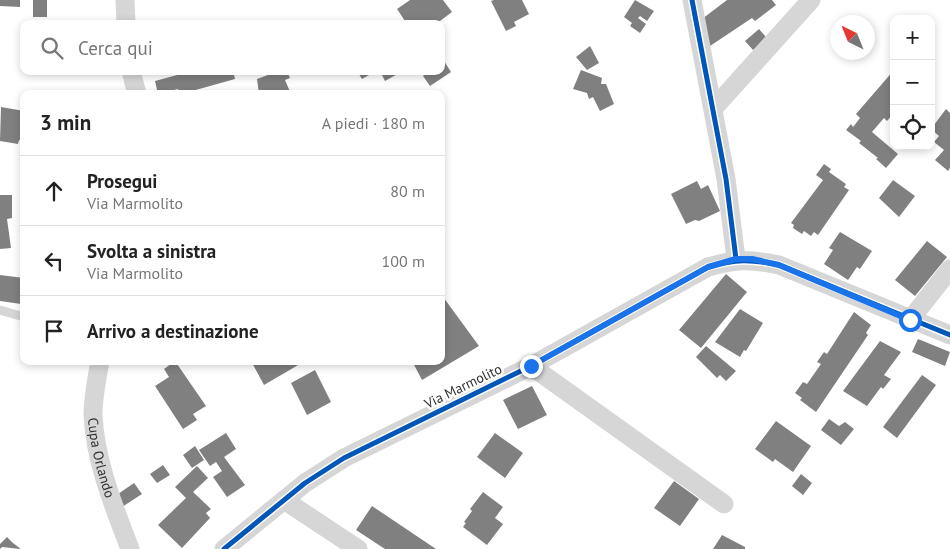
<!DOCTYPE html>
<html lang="it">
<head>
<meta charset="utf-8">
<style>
	body { margin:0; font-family:"PT Sans",sans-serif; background:#f6f6f6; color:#222 }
	.controls { position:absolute; right:15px; top:15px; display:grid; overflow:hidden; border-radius:10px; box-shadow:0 2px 8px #0003 }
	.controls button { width:45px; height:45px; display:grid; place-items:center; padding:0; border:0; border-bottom:1px solid #e0e0e0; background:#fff; color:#222; font:25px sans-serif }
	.compass { position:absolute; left:830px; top:15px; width:45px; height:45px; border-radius:50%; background:#fff; box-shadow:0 2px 8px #0003; rotate:317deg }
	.stop { position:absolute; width:15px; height:15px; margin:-11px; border:4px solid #1a73e8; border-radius:50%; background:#fff }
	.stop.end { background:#1a73e8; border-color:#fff; box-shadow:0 1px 5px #0008 }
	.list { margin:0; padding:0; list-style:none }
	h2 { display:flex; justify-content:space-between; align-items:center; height:65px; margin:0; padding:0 20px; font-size:21px }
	h2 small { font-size:16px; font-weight:400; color:#767676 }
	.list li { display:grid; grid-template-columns:32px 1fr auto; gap:15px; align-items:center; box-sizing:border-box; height:70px; padding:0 20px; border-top:1px solid #e0e0e0 }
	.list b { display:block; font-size:19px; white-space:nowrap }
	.list p { margin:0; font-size:16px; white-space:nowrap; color:#767676 }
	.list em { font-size:16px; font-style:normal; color:#767676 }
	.icon { flex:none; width:28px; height:28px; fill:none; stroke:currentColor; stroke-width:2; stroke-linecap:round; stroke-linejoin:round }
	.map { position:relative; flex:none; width:950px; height:549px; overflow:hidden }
	.search { position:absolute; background:#fff; box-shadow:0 2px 8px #0003; left:20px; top:20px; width:425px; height:55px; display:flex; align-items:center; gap:12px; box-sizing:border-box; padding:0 18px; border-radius:10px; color:#767676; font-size:19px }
	.panel { position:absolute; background:#fff; box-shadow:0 2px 8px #0003; left:20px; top:90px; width:425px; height:275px; border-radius:10px }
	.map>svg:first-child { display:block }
	.building { fill:#808080 }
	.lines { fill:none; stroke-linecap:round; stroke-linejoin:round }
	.lane { stroke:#d6d6d6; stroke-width:9 }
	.street { stroke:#d6d6d6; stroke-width:19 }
	.cycleway-casing { stroke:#fff; stroke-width:8 }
	.cycleway { stroke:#0057b8; stroke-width:5 }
	.route { stroke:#1a73e8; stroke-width:6 }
	.labels { text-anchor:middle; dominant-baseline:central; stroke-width:5; stroke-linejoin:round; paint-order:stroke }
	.street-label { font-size:14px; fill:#323232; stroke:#fff }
</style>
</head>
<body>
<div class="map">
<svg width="950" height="549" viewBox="0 0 950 549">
	<rect width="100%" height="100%" fill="#fff"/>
	<path class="building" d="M0,0H20V7L0,6Z
		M33,0H47V17H33Z
		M410,0H443L452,12L436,24H407L397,9Z
		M494,0H522L529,14L514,22L516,26L506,31L491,1Z
		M635,0L654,11L647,21L640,16L638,18L646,24L640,33L630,26L632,23L624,17Z
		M727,0H772L776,5L755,21L752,18L707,48L702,19Z
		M759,29L767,38L753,50L745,41Z
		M590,46L599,63L587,70L576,57Z
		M444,61L451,72L430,86L423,76L429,71H441V63Z
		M581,70L602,78L601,84H606L614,104L600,111L593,97L589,99L587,93L573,89Z
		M894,70V113L887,121L884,118L872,132L898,154L886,168L876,159L878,158L859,143L861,141L846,130L851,124L853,127L860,118L856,114Z
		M192,71H233L235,79L192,91L193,94H179L178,89L158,94L155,81Z
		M279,71H287L290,78L285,80L291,94H259L257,79Z
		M357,71H376L362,79Z
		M380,71H403L385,81Z
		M1,107L24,111V141L19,140L18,144L0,141Z
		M946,109L950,113V168L948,171L935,160L944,150L934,142L939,136L931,129Z
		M824,164L831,169L829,172L846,184L844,187L849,190L818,235L814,232L811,236L804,231L802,234L793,228L794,225L791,223L823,180L816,175Z
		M893,180L915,196L899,217L879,198Z
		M697,181L701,189L708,185L720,211L699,221L695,220L686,224L671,194Z
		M0,195H12V218L7,219L11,248L0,249Z
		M840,232L872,251L860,269L857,267L848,280L824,264L833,250L829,248Z
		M927,241L947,257L915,296L895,280Z
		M726,274L747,292L701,348L679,330Z
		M0,275L24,278L21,304L0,301Z
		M441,294L479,346L422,380L412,361H441Z
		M740,309L763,323L746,351L744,350L740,357L715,342Z
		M854,312L871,325L866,333L868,335L816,412L800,400L802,398L795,393L803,382L807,384L821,364L817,362L824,352L827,354Z
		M918,339L950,352L945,366L912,352Z
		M880,341L901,352L884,375L891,379L883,389L881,387L867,406L843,391Z
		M706,346L736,371L726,381L720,375L717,378L696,357Z
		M175,361L206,406L193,414L197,420L183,429L155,386L169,377L164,369Z
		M251,361H305L264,385Z
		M315,370L331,402L307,415L291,383Z
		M922,375L936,385L897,438L883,427Z
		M532,386L547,415L518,429L503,400Z
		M829,419L839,426L845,422L854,429L841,445L821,430Z
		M776,421L811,446L793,472L775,459L773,462L755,449Z
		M226,433L236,449L224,457L245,485L227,497L213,477L222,471L216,462L210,466L199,450Z
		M495,433L523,453L505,478L477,457Z
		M195,446L204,460L192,468L183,455Z
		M163,465L170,475L157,483L150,474Z
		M197,466L208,478L193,492L211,509L206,513L210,518L182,548L158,525L186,498L175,487Z
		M801,474L812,483L803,495L792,486Z
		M674,481L699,499L680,526L654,508Z
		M134,483L142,494L122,507L118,494Z
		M483,492L503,507L495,518L503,524L487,545L463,527L466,523L464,522L472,511L470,509Z
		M372,506L436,549H385L356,530Z
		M722,535L745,547V549H713Z
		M7,537L13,543L21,549L2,547L0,549V544Z"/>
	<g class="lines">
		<path class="lane" d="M0,310L24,317"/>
		<g class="street">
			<path d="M125,0L126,24"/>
			<path d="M692,0L726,179L736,259"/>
			<path d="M131,71L137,94"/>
			<path d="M713,109L811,0"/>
			<path d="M910,320L950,269"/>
			<path id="s1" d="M100,361C97,378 93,397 93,415C95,461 114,507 130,549"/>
			<path d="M531,366L724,504"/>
			<path d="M284,500L358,549"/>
			<path d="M224,549L305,483L344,458L531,366L708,267C736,259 750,259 779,265L950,335"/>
		</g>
		<g class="cycleway-casing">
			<path id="cycleway" d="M692,0L726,179L736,259
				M224,549L305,483L344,458L531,366L708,267C736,259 750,259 779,265L950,335"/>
		</g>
		<use href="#cycleway" class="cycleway"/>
	</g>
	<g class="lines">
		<path class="route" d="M531,366L708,267L736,259H752L779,265L910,320"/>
	</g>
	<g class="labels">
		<g class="street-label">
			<text transform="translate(463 386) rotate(-26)">Via Marmolito</text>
			<text stroke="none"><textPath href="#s1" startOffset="98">Cupa Orlando</textPath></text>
		</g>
	</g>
</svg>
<div class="controls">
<button>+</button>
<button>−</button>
<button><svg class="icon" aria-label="locate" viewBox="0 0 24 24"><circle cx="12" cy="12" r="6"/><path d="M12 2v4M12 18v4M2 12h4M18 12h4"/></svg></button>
</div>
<svg class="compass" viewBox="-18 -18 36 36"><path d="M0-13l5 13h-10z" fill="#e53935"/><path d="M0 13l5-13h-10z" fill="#767676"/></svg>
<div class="stop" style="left:910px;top:320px"></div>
<div class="stop end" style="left:531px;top:366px"></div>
<div class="search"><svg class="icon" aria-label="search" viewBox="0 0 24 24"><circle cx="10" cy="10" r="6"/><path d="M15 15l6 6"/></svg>Cerca qui</div>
<section class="panel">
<h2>3 min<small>A piedi · 180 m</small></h2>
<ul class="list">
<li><svg class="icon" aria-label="ahead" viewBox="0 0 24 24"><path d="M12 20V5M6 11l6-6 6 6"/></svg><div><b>Prosegui</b><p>Via Marmolito</p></div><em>80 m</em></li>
<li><svg class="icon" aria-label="left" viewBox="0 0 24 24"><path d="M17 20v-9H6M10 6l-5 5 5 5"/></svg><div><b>Svolta a sinistra</b><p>Via Marmolito</p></div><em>100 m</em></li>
<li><svg class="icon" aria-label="arrive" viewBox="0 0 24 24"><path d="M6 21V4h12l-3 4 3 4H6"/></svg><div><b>Arrivo a destinazione</b></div></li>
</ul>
</section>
</div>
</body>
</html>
